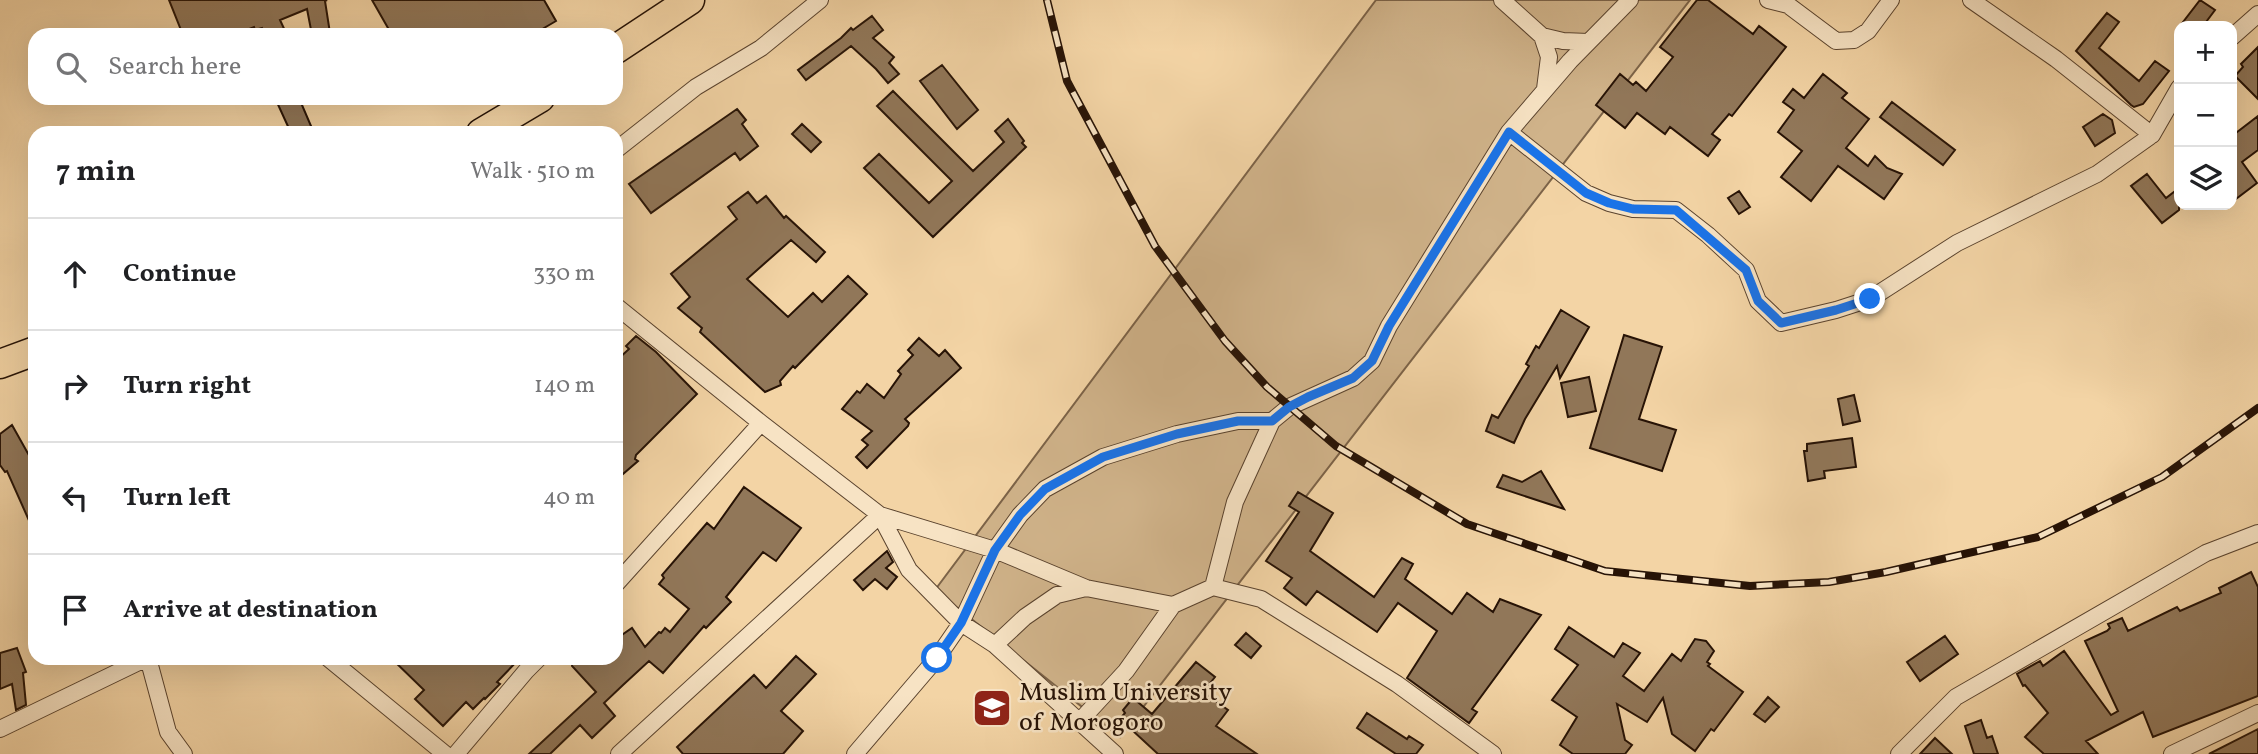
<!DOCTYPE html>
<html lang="en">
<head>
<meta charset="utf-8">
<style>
	body { margin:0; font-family:Vollkorn,serif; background:#f6f6f6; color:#202124 }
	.controls { position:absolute; right:21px; top:21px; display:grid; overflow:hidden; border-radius:14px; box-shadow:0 7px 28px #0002 }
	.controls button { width:63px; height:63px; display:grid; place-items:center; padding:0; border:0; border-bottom:2px solid #e0e0e0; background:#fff; color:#202124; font:35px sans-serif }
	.stop { position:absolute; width:21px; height:21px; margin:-16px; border:5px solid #1a73e8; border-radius:50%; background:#fff }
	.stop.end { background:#1a73e8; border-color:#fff; box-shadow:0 2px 7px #0008 }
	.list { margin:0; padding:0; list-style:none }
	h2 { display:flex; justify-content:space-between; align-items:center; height:91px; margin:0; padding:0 28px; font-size:30px }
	h2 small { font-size:23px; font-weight:400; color:#757577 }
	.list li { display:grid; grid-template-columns:46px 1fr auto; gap:21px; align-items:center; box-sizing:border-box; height:112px; padding:0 28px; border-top:2px solid #e0e0e0 }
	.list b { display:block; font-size:26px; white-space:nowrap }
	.list em { font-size:23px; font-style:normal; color:#757577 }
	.icon { flex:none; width:38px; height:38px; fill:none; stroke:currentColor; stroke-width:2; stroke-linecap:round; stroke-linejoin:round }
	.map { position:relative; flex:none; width:2258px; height:754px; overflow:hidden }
	.search { position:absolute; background:#fff; box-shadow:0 7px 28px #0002; left:28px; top:28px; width:595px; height:77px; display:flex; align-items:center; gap:18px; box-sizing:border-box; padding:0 24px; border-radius:21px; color:#757577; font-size:26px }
	.panel { position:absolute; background:#fff; box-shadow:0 7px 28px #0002; left:28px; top:126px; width:595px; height:539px; border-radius:21px }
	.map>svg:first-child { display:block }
	.green { fill:#d0b38a; stroke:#7c6348; stroke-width:2 }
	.building { fill:#917759; stroke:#271306; stroke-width:2 }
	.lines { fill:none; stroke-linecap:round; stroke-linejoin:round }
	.minor-casing { stroke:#5a432e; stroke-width:18 }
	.trunk-casing { stroke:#271306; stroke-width:31 }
	.minor { stroke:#f7e3c4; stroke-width:16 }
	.trunk { stroke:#f3d4a5; stroke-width:28 }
	.rail-casing { stroke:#271306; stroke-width:8 }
	.rail { stroke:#f7e3c4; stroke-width:5; stroke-dasharray:16; stroke-linecap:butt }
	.route { stroke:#1a73e8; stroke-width:9 }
	.labels { text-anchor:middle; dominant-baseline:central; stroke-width:5; stroke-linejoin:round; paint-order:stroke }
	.poi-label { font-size:26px; fill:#271306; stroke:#f7e3c4; text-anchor:start }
</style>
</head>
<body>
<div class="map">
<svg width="2258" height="754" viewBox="0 0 2258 754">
	<rect width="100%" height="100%" fill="#f3d4a5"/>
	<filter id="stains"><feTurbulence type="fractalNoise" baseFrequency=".00286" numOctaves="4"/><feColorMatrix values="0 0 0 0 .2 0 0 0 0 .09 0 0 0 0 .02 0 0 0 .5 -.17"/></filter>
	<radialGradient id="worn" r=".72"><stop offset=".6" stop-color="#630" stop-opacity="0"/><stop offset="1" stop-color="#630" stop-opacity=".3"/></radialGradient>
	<path class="green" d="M1376,0H1690L1120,737L935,590Z"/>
	<path class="building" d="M169,0H327L325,1L330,33L312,35L307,9L280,20L287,35H265L262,28L255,30L254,27L234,35H183Z
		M372,0H544L556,21L532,35H392Z
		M1697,0H1708L1753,34L1759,26L1786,47L1732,116L1729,114L1712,134L1720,140L1708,156L1670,127L1665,134L1637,113L1625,128L1596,105L1620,74L1633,85L1636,82L1646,91L1673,57L1660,47Z
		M2200,0L2215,10L2203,26H2180Z
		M2107,13L2119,22L2099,48L2139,81L2155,61L2169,71L2143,104L2134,107L2131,105L2076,51Z
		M872,16L883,30L873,38L894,57L889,63L899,74L888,83L876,69L851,46L806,80L798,70L841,38L851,28L853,30Z
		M2258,47V99L2235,76L2243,67L2241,64Z
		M942,65L978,110L957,129L920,81Z
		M1823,74L1847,93L1842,98L1869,119L1846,148L1868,166L1875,156L1887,168L1902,174L1884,199L1838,166L1811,201L1781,177L1802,151L1778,132L1794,110L1783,102L1793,89L1804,98Z
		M893,91L973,171L1004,142L995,131L1008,119L1024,141L1022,143L1026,147L933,237L864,168L879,154L929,203L952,181L877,106Z
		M275,98H299L314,133H291Z
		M1892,102L1955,150L1943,165L1880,117Z
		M737,109L746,120L742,124L758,146L740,160L735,153L651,213L629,184Z
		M2103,114L2112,120L2115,133L2095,146L2083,127Z
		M2258,116V150L2242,162L2257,183L2232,202V136Z
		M802,124L821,142L811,152L792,134Z
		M2147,174L2166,198L2179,188V210L2162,223L2131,186Z
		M1739,191L1750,207L1739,214L1728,198Z
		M748,192L757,203L766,196L784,218L786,216L825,252L816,262L791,240L747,279L788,317L813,293L822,302L848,276L867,294L795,368L793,366L780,381L781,385L765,392L700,332L702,328L678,308L690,297L671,274L737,219L728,207Z
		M1561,310L1589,327L1560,378L1557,366L1525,419L1514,443L1486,431L1492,415L1498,418L1529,366L1526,364L1536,346L1539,348Z
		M1624,335L1662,347L1639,419L1676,430L1662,471L1590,448Z
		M636,336L656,352L697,394L636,455L635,459L638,461L616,480V361L629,349L626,346Z
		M919,338L939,356L945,350L961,368L905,419L909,423L908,426L867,468L856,457L868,445L862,440L872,431L842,409L857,391L860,393L867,384L884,398L901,374L898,371L913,355L908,350Z
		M1589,377L1596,411L1568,417L1561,383Z
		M1854,395L1860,421L1843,425L1838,399Z
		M12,425L35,466V534L7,471L5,472L0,465V434Z
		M1852,438L1856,467L1824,471L1825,478L1808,481L1804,451H1807V444Z
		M1541,471L1564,509L1497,487L1503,475L1522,482Z
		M744,487L801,528L776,561L763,552L726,597L731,602L706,628L704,626L663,673L649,661L623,685L604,703L615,716L592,738L580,725L550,754H529L596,692L572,666L573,658H616V639L632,628L645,647L659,632L661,633L665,628L670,632L689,609L659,584L664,578L662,575L707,523L714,529Z
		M1298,492L1333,513L1310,551L1374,597L1402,558L1413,564L1405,579L1452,614L1467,593L1493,612L1500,599L1541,615L1472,709L1477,712L1469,723L1407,678L1437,631L1398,603L1377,632L1317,591L1306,605L1284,588L1292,578L1266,561L1299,512L1289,506Z
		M887,551L893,562L886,568L897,577L887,589L875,579L863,590L854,580Z
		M2251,572L2258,587V696L2153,737L2143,712L2086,741L2098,754H2044L2025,737L2048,713L2025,685L2023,686L2017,674L2040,661L2043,666L2064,651L2111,715L2118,711L2085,641L2107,631L2110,628L2108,624L2122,618L2128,631L2177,607L2180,611L2221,593L2219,588Z
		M1569,627L1614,657L1623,643L1640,653L1623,676L1644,691L1672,654L1681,661L1695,639L1706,641L1714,651L1707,662L1710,664L1708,666L1743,692L1714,731L1711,729L1695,751L1672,734L1663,698L1647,722L1617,704L1625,740L1632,745L1625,754H1573L1560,745L1577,717L1552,700L1578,665L1555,649Z
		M1246,633L1261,646L1251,658L1235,645Z
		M1945,636L1958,654L1920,681L1907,662Z
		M17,648L26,672L23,673L26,705L16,710L12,684L0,689V653Z
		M796,656L816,674L781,711L803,731L783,754H683L677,747L754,675L766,688Z
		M391,658H520L497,682L500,684L485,699L484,698L473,709L466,702L443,726L415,699L424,690Z
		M1196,662L1215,677L1203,692L1228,710L1216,726L1257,754H1158L1120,719L1125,713L1123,710L1133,698L1152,714Z
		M1768,697L1779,707L1765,722L1754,714Z
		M1367,713L1407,739L1409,736L1423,745L1416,754H1396L1357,728Z
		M1981,720L1987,738L1992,736L1998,754H1974L1965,726Z
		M2258,729V754H2209Z
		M1935,738L1952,754H1920Z"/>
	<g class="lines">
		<g class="minor-casing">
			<path id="minor" d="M1502,0L1542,36L1549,57L1545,89
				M1768,0L1788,5L1836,41L1854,40L1868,31L1891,0
				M1971,0L2056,59L2152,135
				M1542,36L1563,41L1588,42
				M2232,37L2258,14
				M1509,132L1586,193L1609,203L1633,209L1676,210L1708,235L1746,270L1758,301L1781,323L1836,310L1870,299L1957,243L2097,174L2152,135L2179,88
				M616,150L696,87L761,48L820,0
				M616,306L761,423L880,515L909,570L961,623L995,645L1115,754
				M616,584L761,423
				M1213,587L1261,599L1397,684L1493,754
				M995,645L1025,617L1057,595L1086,588
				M148,658L168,732L184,754
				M328,658L445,754
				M1079,722L1126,671L1173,605L1213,587L1235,502L1272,421L1289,407L1353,378L1372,361L1389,326L1509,132L1570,61L1630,0
				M0,729L147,658
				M456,754L526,671L539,658
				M619,754L880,515L995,550L1086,588L1173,605
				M855,754L937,658L961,623L995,550L1020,515L1045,489L1103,457L1177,434L1238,421H1272
				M1899,754L1956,697L2206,553L2258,533
				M2172,754L2258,713"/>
		</g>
		<g class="trunk-casing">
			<path id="trunk" d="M616,49L690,0
				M481,133L540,98
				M0,364L35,351"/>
		</g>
		<use href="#minor" class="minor"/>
		<use href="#trunk" class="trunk"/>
		<g class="rail-casing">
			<path id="rail" d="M1047,0L1067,81L1155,246L1225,341L1267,387L1336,446L1467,524L1605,571L1750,586L1829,582L1886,572L2038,537L2162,477L2258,408"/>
		</g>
		<use href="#rail" class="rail"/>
	</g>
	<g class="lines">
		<path class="route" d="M937,658L961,623L995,550L1020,515L1045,489L1103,457L1177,434L1238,421H1272L1289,407L1308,397L1353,378L1372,361L1389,326L1509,132L1586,193L1609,203L1633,209L1676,210L1746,270L1758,301L1781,323L1836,310L1870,299"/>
	</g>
	<defs>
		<g id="university-square" transform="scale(2.0125)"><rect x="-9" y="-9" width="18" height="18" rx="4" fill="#8f2418" stroke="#f7e3c4"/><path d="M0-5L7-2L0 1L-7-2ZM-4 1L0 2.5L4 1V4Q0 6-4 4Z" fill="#fff"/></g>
	</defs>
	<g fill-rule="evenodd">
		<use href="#university-square" x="992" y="708"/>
	</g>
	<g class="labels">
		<g class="poi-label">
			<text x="1019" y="693">Muslim University<tspan x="1019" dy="30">of Morogoro</tspan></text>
		</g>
	</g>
	<rect width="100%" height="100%" filter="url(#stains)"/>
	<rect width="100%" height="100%" fill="url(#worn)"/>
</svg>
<div class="controls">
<button>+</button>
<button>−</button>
<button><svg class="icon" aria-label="layers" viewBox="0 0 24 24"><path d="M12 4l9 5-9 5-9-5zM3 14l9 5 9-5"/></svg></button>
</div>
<div class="stop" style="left:937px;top:658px"></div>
<div class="stop end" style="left:1870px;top:299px"></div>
<div class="search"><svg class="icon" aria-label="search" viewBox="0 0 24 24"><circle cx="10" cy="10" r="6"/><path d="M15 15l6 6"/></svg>Search here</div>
<section class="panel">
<h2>7 min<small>Walk · 510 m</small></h2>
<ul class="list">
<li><svg class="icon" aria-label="ahead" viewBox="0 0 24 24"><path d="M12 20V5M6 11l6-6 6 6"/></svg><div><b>Continue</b></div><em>330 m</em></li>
<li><svg class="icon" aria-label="right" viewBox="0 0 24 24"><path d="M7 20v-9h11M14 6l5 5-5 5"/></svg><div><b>Turn right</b></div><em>140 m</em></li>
<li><svg class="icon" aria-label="left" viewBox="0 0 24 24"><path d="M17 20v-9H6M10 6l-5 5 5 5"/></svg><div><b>Turn left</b></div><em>40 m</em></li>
<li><svg class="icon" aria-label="arrive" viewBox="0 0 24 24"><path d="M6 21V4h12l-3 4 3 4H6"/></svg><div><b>Arrive at destination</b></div></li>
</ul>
</section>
</div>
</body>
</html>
